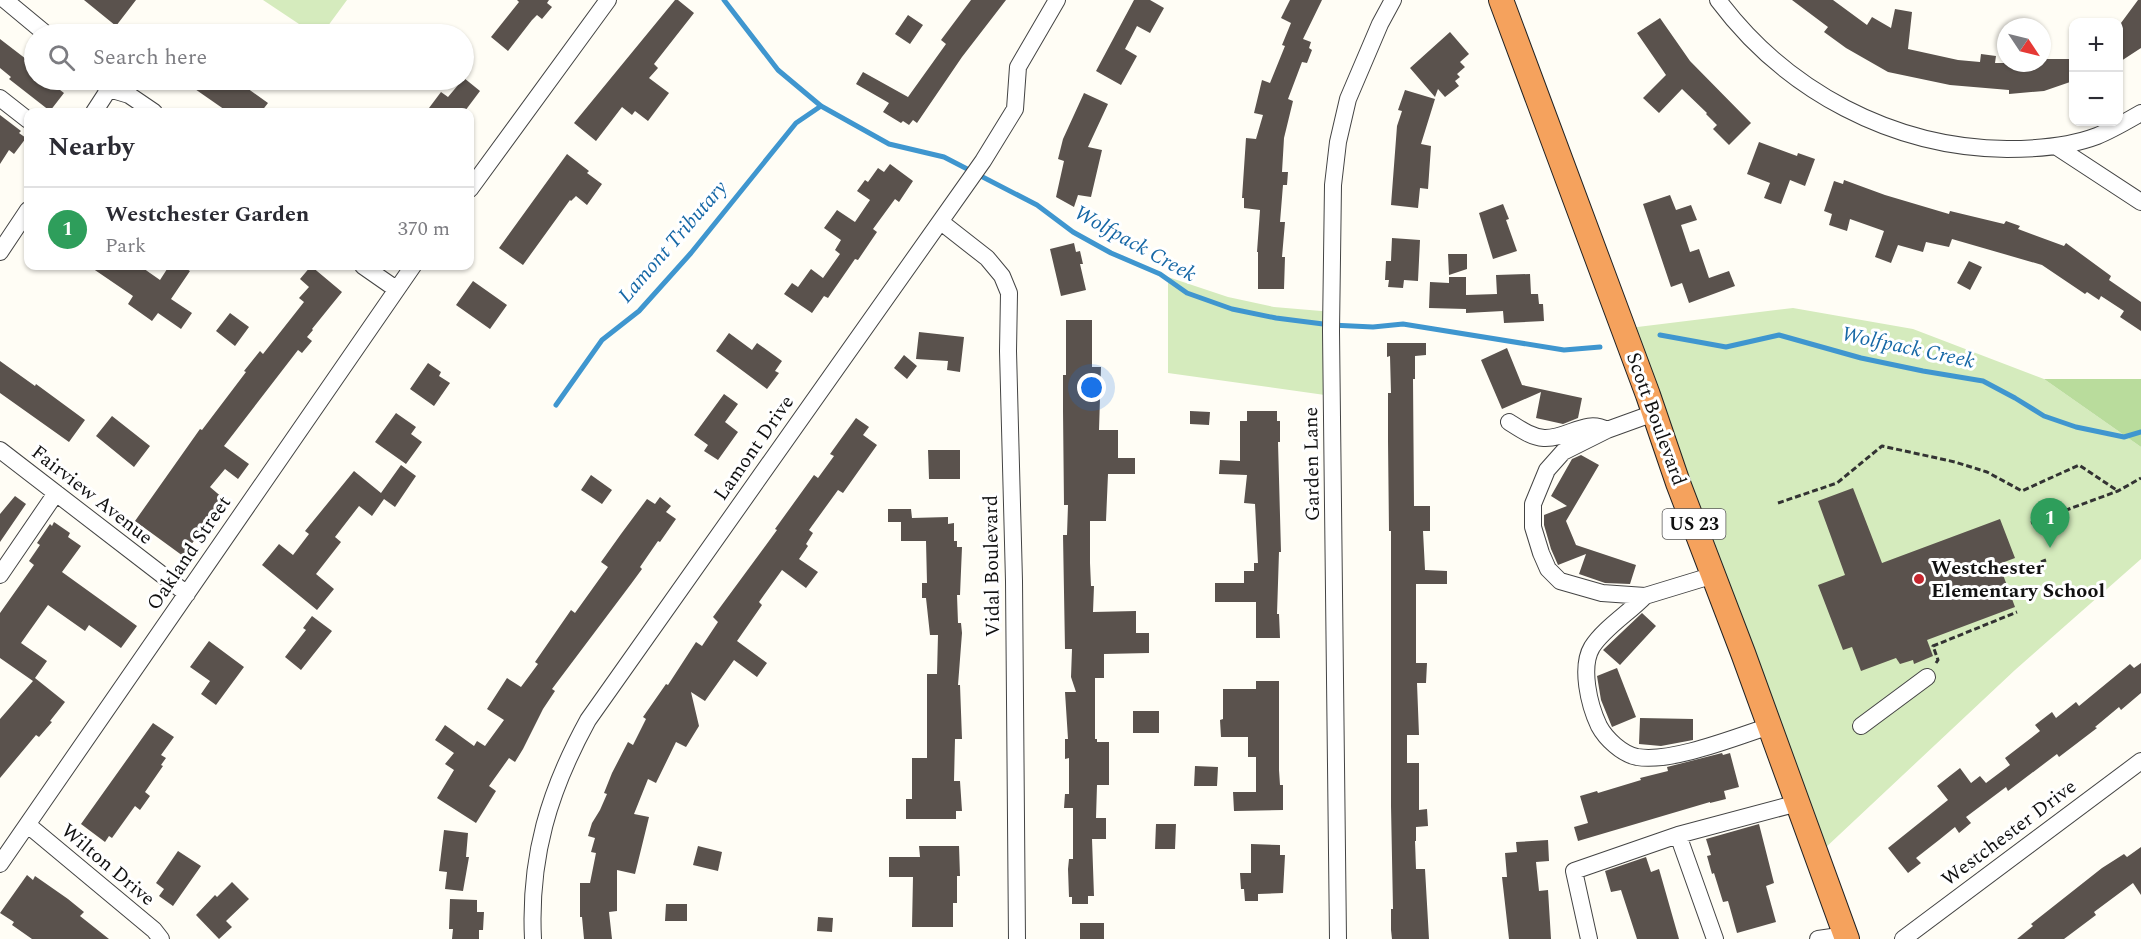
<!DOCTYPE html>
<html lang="en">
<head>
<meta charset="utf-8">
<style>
	body { margin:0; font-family:Spectral,serif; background:#f7f7f7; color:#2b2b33 }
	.controls { position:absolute; right:18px; top:18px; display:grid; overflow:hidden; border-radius:12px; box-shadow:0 2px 4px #0004 }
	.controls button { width:54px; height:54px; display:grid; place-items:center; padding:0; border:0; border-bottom:2px solid #e1e1e2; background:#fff; color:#2b2b33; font:30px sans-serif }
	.compass { position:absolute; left:1997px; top:18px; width:54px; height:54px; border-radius:50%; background:#fff; box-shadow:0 2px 4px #0004; rotate:125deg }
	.you { position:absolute; left:1092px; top:388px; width:21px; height:21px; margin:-15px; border:4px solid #fff; border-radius:50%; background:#1a73e8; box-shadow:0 0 0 9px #1a73e833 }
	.badge { display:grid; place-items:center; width:39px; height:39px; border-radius:50%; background:#ea580c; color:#fff; font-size:20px; font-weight:700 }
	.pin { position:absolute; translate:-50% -50px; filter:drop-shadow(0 2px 3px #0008) }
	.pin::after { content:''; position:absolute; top:32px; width:21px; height:18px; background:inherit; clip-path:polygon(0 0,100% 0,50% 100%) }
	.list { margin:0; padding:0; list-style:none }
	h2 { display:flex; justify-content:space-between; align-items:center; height:78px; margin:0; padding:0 24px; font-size:26px }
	h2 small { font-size:20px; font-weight:400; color:#7c7c81 }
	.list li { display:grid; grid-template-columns:39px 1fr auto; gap:18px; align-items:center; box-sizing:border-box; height:84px; padding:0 24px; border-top:2px solid #e1e1e2 }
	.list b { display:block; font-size:22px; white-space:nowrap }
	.list p { margin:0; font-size:20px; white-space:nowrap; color:#7c7c81 }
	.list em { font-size:20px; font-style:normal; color:#7c7c81 }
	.icon { flex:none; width:33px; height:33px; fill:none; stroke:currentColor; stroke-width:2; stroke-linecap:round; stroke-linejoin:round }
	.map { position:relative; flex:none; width:2141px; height:939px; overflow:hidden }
	.search { position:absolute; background:#fff; box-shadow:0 2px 4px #0004; left:24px; top:24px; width:450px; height:66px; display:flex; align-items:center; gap:15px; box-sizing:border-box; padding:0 21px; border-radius:33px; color:#7c7c81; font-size:22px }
	.panel { position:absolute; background:#fff; box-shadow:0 2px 4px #0004; left:24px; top:108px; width:450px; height:162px; border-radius:12px }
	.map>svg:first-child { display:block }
	.green { fill:#d5ebbd }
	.forest { fill:#b9dc9c }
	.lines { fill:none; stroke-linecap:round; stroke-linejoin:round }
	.stream { stroke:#3f96cf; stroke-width:5 }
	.building { fill:#5a524d }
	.minor-casing { stroke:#444; stroke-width:18 }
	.highway-casing { stroke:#222; stroke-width:26 }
	.path { stroke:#333; stroke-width:3; stroke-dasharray:6 3; stroke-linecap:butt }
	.minor { stroke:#fff; stroke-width:16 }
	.highway { stroke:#f5a25d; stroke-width:24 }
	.poi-dot { fill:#c4262e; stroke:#fff; stroke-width:2 }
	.labels { text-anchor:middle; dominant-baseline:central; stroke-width:6; stroke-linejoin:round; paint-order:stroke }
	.shield { fill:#fff; stroke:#585858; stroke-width:1.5 }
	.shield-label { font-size:18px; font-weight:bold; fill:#111 }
	.street-label { font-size:20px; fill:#111; stroke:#fff }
	.poi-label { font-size:20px; font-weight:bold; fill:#111; stroke:#fff; text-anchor:start }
	.water-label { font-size:21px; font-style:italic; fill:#1768a6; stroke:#fff }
</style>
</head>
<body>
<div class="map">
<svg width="2141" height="939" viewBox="0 0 2141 939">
	<rect width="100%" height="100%" fill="#fffdf5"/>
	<path class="green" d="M263,0H347L322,34H314Z
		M1168,277L1228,297L1274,307L1333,312L1332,396L1168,373Z
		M1793,308L1913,329L2044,379L2141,447V559L2015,670L1823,850L1613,330Z"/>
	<path class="forest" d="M2044,379H2141V447Z"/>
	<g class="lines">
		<path class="stream" d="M724,0L778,70L821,106L889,144L944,157L1037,205L1073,232L1111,253L1160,274L1187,293L1232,309L1276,318L1331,325L1373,327L1403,324L1564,350L1600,347
			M1660,335L1726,347L1779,335L1861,358L1923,371L1983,381L2015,398L2044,416L2076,427L2124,437L2141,432
			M556,405L602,340L639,311L691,253L796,123L821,106"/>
	</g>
	<path class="building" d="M84,0H136L116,26Z
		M517,0H549L547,3L552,7L542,19L537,15L532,20L508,51L491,37L519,2Z
		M675,0H678L694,13L654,64L658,68L649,78L669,93L648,121L635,111L632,115L622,107L596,141L574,123Z
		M971,0H1006L962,57L917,123L913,120L909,125L903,121L901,123L883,112L889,103L856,84L863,72L908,97L946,44L941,40Z
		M1134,0H1150L1164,8L1150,33L1137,26L1125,49L1137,56L1121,85L1096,71Z
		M1290,0H1322L1303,39L1311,42L1309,48L1312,50L1307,63L1302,62L1288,99L1293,101L1284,138L1282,172H1288L1287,185H1283L1280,222H1285L1282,257H1285L1284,289H1258V252H1257L1260,210L1244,208V198H1242L1246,138L1256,139L1263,115L1254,113L1262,80L1270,83L1285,46L1282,45L1291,23L1281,18Z
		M1792,0H1833L1867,25L1872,17L1891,28L1895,9L1912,12L1908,49L1958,60L1980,62L1981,54L1996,56L1995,63H2042V59H2073V81L2044,91L2009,94V90L1950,85L1888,72L1846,48L1824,32L1828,27Z
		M2138,0H2141V48L2118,63V27Z
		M908,15L923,25L910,44L895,34Z
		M1660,18L1690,61L1751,123L1729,145L1713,129L1717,125L1706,114L1707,113L1682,89L1659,113L1643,98L1666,75L1637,33Z
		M1450,32L1469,54L1460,62L1465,67L1457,74L1460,77L1455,81L1459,86L1445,97L1438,89L1435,97L1410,68Z
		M0,39L26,59L24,61L34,69V80H47L64,93L50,111L9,79L11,77L0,68Z
		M464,78L480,91L465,111L468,112H426L441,92L448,97Z
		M182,80H224L236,88L240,83L268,103L261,112H228Z
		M1405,90L1435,99L1421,144L1431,146L1428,189L1420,188L1418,208L1391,205L1397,126L1402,111L1398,110Z
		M1084,93L1108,104L1088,147L1102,150L1091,197L1078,195L1074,207L1056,197L1064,161L1058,159L1063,139Z
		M0,115L21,131L19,133L26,138L14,154L9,150L0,164Z
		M1759,142L1797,156L1798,153L1815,159L1805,186L1790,180L1781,204L1764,198L1770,183L1747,174Z
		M567,154L589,171L587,173L602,184L587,205L576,196L571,201L570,200L523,265L499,248Z
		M890,164L913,181L899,202L895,199L873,229L877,232L858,260L855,259L828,298L824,296L812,313L784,294L792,283L798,287L811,269L823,278L840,254L835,250L841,240L824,228L837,210L855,222L870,200L857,191L865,180L868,182L878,168L884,172Z
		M1844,180L1885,195L1949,214L1950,211L2004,224L2006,221L2020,226L2018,229L2064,246L2066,243L2111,276L2109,280L2141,302V331L2120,317L2124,311L2101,296L2099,300L2087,292L2085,294L2042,265L1952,239L1949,247L1926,242L1923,252L1898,245L1891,263L1875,257L1884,231L1850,219L1847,231L1829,225L1832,214L1824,211L1834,181L1843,184Z
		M1670,195L1676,210L1691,205L1697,220L1681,225L1690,252L1699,249L1709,278L1729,271L1735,286L1689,303L1682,283L1671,287L1643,204Z
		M1503,204L1509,219L1506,220L1517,251L1493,259L1479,213Z
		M1392,238L1420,240L1418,281L1404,280L1403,288L1388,287L1389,280H1385L1386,261H1391Z
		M1074,243L1076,252L1080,251L1083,264H1080L1086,290L1061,296L1050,249Z
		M1448,254H1467V269L1449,275Z
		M1969,261L1982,267L1970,290L1957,283Z
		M89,266H140L160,280L169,266H182L190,271L171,299L192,313L181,329L158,313L152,321L128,304L133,296Z
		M311,266L342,292L312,329L313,330L307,337L312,341L302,353L298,350L224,446L249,464L238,479L225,469L210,487L224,499L183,556L135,521L200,429L202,430L246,372L244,371L260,351L263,354L304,302L299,298L309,287L300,279Z
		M1530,274L1531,294H1538L1539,304H1543L1544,321L1504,323L1503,311L1466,313V309L1429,308L1430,282L1449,283V277H1466V295L1497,294L1496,275Z
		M473,281L507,305L490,329L456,305Z
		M230,313L249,327L235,346L216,331Z
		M1066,320H1092V367H1101L1099,430H1118V458H1135V474H1108L1106,521H1090V563L1091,586H1094L1093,612L1136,611V633H1149V653L1104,654V678H1095V739H1097V742H1109V785H1097L1096,818H1106V839H1092L1094,896H1088V904H1072V897H1069L1068,869L1069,859H1073V808H1064L1065,794H1069V758L1065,759V739H1068L1065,692H1076L1071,677L1072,649H1065L1063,535H1067L1068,505H1064L1063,411V375H1066Z
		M919,332L964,337L960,372L947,370L948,361L916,359Z
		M729,333L752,350L757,343L782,361L775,371L779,373L767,389L716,351Z
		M1387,343H1426V355L1415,356V379H1413L1414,506H1430V531H1423L1425,570L1447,571V584H1416V663H1427L1426,683H1417L1419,735H1407V763H1419V810L1427,809L1428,826L1416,827V841H1415L1416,869H1425L1429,939H1392L1391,930V909H1393L1391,806V531H1389L1388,441V393H1391L1390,356L1387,357Z
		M1507,348L1522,385L1582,398L1578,418L1563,424L1536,418L1541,392L1502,409L1481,360Z
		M904,355L917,366L907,379L894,368Z
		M0,361L35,386L36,384L85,420L69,442L0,393Z
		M428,363L441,372L439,376L450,383L434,406L410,389Z
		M724,394L738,404L725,422L738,432L718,460L704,451L708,445L694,435Z
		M1190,411L1210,412L1209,425L1190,424Z
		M1247,411H1277V421H1280V442H1278L1281,552H1279L1277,614H1279L1280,638H1256V602H1215V583H1244V571H1254V563H1258L1255,504L1244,503L1247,475L1219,474L1220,460L1240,461V421H1247Z
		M396,413L416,427L411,434L422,442L406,464L375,442Z
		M112,416L150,446L134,467L96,436Z
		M856,418L869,427L863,435L877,445L843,493L838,490L809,530L813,533L806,544L808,546L799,559L818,572L806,588L782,570L759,602L762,605L737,641L767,663L757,677L734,660L705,701L691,692L699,726L686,747L676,742L656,783L648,779L634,814L649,817L635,874L617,870V911L609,912L612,939H584L582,917H580V883H590L596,853L591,852L595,838L588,836L592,823L600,810L607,794L604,793L612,773L628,742L633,745L646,719L643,717L666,684L668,685L696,642L702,646L718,622L713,617L777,530L775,529L814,475L818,478L834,456L830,454Z
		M928,450H960V479H929Z
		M1581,455L1599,465L1566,521L1576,545L1636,565L1630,584L1605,583L1579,574L1586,554L1558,565L1551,549L1544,525V515L1567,506L1551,496L1572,459Z
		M401,465L416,476L395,507L384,499L372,516L359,506L335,537L341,542L316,574L334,589L317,610L262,565L279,544L293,555L309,534L305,531L354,471L381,493Z
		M591,475L612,490L602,504L581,490Z
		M1853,488L1882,563L2000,519L2015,558L1999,564L2015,607L1927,640L1933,656L1914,664L1913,660L1900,664L1896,658L1861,671L1852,647L1843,650L1818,585L1845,575L1818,501Z
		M15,496L26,504L0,542V514Z
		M660,497L671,506L666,512L676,519L660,542L658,541L640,567L642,569L631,584L552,689L555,691L543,709L523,749L515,762L509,758L489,786L496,791L476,823L437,798L454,770L445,764L454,753L435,740L445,725L474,746L477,741L485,746L504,720L487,709L507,678L521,687L538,664L535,662L571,610L575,613L608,567L601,562L621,534L647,499L655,504Z
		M888,509H911L912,518L948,517V524L954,523V541H957V547H962L960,595H957L958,623H961L962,633L958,685H960L962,739H955L954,781H960L962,811H956V819H906V799H912V758H927V674H937L938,635H930L926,598H922V583H927L926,541H901V522H888Z
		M54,522L70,533L68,537L81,546L62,572L137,626L121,648L89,625L85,631L48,605L21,643L47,661L35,678L65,702L50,721L52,722L39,737L36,735L0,778V719L33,681L0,658V613L34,565L29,561L40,545L37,543L50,524L52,526Z
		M1642,613L1656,626L1620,665L1603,650Z
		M312,616L332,631L301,670L285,657L306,630L303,628Z
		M209,641L244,667L216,705L201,694L210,681L190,667Z
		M2141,663V693L2121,710L2119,707L2095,727L2097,728L2059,757L2057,754L2008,791L2006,787L1966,817L1971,823L1959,833L1955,827L1939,840L1916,858L1921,863L1908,873L1888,848L1948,800L1937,786L1960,768L1971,783L1980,776L1986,783L2010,765L2005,758L2040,731L2035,725L2052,712L2056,718L2076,702L2079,706L2130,664L2134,668Z
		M1617,668L1636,717L1612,727L1601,700L1597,676Z
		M1256,681H1279V770L1280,785H1283V810L1234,811L1233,792H1256V757H1248V737H1221L1220,720L1223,719V689H1256Z
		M1133,711H1159V733H1133Z
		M1640,718L1693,719V740L1661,746L1639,744Z
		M153,723L174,737L161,755L166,758L161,765L163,766L145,792L150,796L140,810L135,806L112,838L109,836L105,842L81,824Z
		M1722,753L1723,755L1730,753L1739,787L1724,791L1726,799L1710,803V802L1578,841L1574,827L1588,823L1580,796L1597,791L1598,793L1641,780L1640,778L1668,771L1667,767Z
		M1195,766L1218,767L1217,786H1194Z
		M1156,824H1176L1175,849H1155Z
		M1759,824L1774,883L1766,886L1776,922L1737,933L1728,901L1723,902L1714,873L1712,874L1707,856L1711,855L1706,839Z
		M444,830L468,833L466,857H469L463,891L445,889L447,872L439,871Z
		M1548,840L1549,861L1536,862L1539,891L1548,890L1551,939H1509L1502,877H1507L1505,853L1517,852L1516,842Z
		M1251,844L1280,845V855H1285L1283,893L1258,894V901H1245L1244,889H1241L1240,873H1251Z
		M698,846L722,852L718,871L693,865Z
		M919,846H959L960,876H957V903H953V927H912L913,877H889V857H920Z
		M2141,847V895L2133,883L2094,912L2096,915L2064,939H2017L2033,926L2031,924L2102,868L2124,854L2127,857Z
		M178,851L201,866L173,906L159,896L164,889L156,883Z
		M1646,857L1651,872L1659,869L1679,939H1637L1621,890L1611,892L1605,871Z
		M27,875L33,880L35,876L68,899L84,912L80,916L109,939H32L12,925L14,922L0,913Z
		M232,882L249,899L226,921L232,927L219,939L196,915L215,895L217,897Z
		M450,899L477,900V912H484L483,930H479V939H452L453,929H449Z
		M666,904H687V921H665Z
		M818,917L833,918L832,932L817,931Z
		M1080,923H1104V939H1080Z"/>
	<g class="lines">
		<g class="minor-casing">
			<path id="minor" d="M5,0L46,34
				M1718,0C1786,91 1893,148 2007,149C2037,149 2068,147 2097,136C2112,130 2127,121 2141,113
				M99,80L109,89L129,95L154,112
				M0,98L28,120
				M94,112L109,89
				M2057,147L2141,202
				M470,189L608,0
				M941,222L987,258L1002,276L1009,293L1008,351L1014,581L1017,939
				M0,252L28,210
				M363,266L396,289
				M1654,413L1607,430L1563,452L1547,470L1533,504V527L1541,553L1548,569L1560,581L1602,593L1645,596L1714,575
				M1509,422C1520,429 1531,437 1544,438C1568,439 1585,418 1607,430
				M0,450L187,594
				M0,575L56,493
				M1645,596C1630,612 1604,628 1592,647C1580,667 1589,705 1599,726C1606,739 1622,754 1637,757C1672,763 1736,737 1770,726
				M1861,726L1927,677
				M28,825L154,930L161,939
				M1678,835L1715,939
				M0,864L413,266
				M533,939C529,857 549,791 588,720L983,161L1015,109L1018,67L1057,0
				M1338,939L1331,331L1333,185L1338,142L1348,99L1380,24L1393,0
				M1589,939L1574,871L1678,835L1798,803
				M1818,939L1846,935
				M1903,939L2141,761"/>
		</g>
		<g class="highway-casing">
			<path id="highway" d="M1501,0L1648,395L1678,483L1743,653L1847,939"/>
		</g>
		<path class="path" d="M1778,503L1837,483L1882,446L1955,462L1987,472L2022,491L2079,465L2118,491
			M2031,523L2118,491L2141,478
			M2041,562L2046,560
			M1936,663L1938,660L1933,646L2017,612"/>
		<use href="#minor" class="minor"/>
		<use href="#highway" class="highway"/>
	</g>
	<circle class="poi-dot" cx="1919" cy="579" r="6"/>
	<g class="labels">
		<rect class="shield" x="1662.5" y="509" width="63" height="30" rx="4.5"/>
		<g class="shield-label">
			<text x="1694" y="524">US 23</text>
		</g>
		<g class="street-label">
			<text transform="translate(1656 419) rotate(70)">Scott Boulevard</text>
			<text transform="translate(754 448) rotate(-55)">Lamont Drive</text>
			<text transform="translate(1312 464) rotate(-91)">Garden Lane</text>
			<text transform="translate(92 495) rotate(38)">Fairview Avenue</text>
			<text transform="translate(189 553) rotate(-56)">Oakland Street</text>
			<text transform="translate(992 566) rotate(-91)">Vidal Boulevard</text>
			<text transform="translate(2009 833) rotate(-37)">Westchester Drive</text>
			<text transform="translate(108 865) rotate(40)">Wilton Drive</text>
		</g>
		<g class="poi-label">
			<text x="1931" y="568">Westchester<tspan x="1931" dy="23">Elementary School</tspan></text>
		</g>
		<g class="water-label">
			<text transform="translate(673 242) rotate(-49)">Lamont Tributary</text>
			<text transform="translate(1135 244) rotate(29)">Wolfpack Creek</text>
			<text transform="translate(1908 348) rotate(12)">Wolfpack Creek</text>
		</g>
	</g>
</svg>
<div class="controls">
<button>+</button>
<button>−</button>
</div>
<svg class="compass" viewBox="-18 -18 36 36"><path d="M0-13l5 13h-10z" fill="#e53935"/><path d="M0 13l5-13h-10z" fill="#7c7c81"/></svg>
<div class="you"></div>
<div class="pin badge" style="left:2050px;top:548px;background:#2e9e5b">1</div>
<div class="search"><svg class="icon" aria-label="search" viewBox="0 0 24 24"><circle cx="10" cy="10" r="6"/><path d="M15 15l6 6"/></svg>Search here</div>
<section class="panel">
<h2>Nearby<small></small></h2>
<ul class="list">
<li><span class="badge" style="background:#2e9e5b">1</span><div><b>Westchester Garden</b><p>Park</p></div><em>370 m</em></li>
</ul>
</section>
</div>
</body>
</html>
